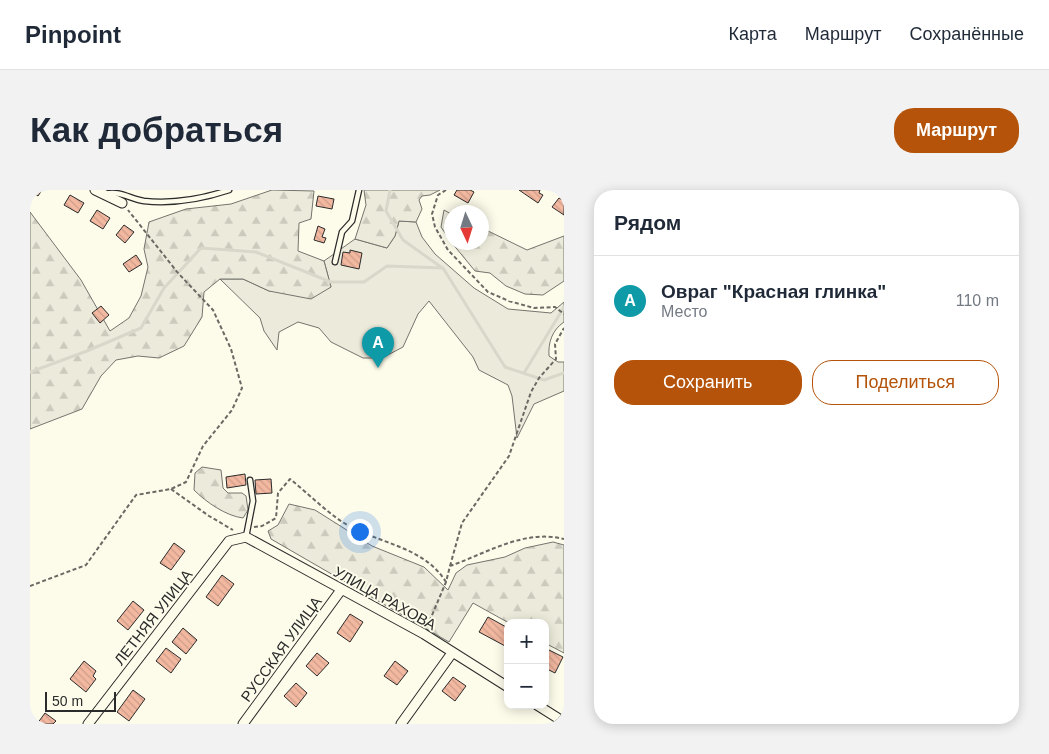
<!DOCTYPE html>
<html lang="ru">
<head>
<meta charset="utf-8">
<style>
	body { margin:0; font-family:Arial,sans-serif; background:#f2f2f3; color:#1f2937 }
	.controls { position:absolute; right:15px; bottom:15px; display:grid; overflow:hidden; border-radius:10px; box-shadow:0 2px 12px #0003 }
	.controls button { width:45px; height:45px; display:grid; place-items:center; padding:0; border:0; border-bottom:1px solid #e0e1e3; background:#fff; color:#1f2937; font:25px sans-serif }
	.compass { position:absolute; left:414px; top:15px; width:45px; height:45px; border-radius:50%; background:#fff; box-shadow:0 2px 12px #0003; rotate:176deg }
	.scale { position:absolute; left:15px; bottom:12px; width:71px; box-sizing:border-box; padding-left:5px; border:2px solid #2b2b2b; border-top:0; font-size:14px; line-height:18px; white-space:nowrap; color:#2b2b2b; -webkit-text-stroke:4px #fdfbea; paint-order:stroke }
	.you { position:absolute; left:329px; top:341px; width:18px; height:18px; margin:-12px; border:4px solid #fff; border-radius:50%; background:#1a73e8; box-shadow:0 0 0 8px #1a73e833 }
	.badge { display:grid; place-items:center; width:32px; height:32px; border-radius:50%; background:#b45309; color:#fff; font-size:16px; font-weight:700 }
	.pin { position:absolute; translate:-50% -41px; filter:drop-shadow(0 1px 2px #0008) }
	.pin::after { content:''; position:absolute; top:26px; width:18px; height:15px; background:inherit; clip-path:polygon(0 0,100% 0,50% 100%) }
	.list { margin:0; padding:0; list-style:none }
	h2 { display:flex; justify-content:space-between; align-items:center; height:65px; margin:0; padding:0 20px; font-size:21px }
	h2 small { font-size:16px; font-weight:400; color:#747a83 }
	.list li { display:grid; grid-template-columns:32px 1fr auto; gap:15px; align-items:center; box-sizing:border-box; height:90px; padding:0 20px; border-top:1px solid #e0e1e3 }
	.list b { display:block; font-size:19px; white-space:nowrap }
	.list p { margin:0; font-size:16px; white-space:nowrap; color:#747a83 }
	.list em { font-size:16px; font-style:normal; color:#747a83 }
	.actions { display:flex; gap:10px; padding:15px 20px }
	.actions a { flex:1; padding:11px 0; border:1px solid #b45309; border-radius:20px; text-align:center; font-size:18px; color:#b45309 }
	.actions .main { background:#b45309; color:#fff }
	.map { position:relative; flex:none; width:534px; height:534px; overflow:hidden; border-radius:20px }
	header { display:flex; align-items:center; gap:30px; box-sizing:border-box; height:70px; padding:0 25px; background:#fff; border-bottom:1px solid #e0e1e3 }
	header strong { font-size:24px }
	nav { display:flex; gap:28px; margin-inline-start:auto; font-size:18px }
	.intro { display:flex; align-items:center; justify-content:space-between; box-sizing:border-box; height:120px; padding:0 30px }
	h1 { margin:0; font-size:35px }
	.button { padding:12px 22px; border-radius:20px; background:#b45309; color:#fff; font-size:18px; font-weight:700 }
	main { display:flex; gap:30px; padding:0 30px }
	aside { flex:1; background:#fff; border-radius:20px; box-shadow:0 2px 12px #0003 }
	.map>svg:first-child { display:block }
	.green { fill:#ecebdb; stroke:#74746e }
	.forest { fill:url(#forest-firs); stroke:#74746e }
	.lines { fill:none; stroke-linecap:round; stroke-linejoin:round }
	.stream { stroke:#d8d7c9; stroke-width:3 }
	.building { fill:url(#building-back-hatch); stroke:#2b2b2b }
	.lane-casing { stroke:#2b2b2b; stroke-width:7 }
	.street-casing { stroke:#2b2b2b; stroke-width:11 }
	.path { stroke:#6a6964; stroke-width:2; stroke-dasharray:4 2.5; stroke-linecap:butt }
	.lane { stroke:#fdfbea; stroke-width:4.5 }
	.street { stroke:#fdfbea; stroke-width:9 }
	.labels { text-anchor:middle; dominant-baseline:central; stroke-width:4; stroke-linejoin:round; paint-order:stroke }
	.street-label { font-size:15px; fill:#2b2b2b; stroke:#fdfbea }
</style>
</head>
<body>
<header>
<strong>Pinpoint</strong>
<nav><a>Карта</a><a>Маршрут</a><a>Сохранённые</a></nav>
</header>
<div class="intro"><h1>Как добраться</h1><a class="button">Маршрут</a></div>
<main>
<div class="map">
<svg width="534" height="534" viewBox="0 0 534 534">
	<defs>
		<pattern id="forest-firs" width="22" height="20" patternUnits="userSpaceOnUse" patternTransform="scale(1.25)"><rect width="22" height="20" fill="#ecebdb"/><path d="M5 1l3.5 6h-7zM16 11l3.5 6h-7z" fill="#cbcabc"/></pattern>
		<pattern id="building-back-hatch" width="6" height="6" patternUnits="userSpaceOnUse" patternTransform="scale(1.25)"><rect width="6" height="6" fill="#f2b8a0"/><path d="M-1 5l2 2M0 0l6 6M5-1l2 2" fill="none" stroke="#d09e8a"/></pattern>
	</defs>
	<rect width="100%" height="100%" fill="#fdfbea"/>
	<path class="green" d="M369,31L386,32L392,47L405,64L444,98L478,119L521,123L534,112V132C522,140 518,153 519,166L528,172H534V201L504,214L487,248L482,206L478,195L449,180L443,167L399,111L388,124L373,157L352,168H333L301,152L289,138L268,132L249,142L247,160L234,141L230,128L190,89H213L239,101L301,97L294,71L325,49L357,58L365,46Z"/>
	<path class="forest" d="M242,0L284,1L281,29L269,33L268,61L294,71L301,97L281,109L239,101L213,89H190L174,102L172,127L154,156L129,168L108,166L86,170L71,186L52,219L0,239V22L51,90L80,141L99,128L111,106L118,77L114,59L119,32L156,19L201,14Z
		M334,0H410L400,5L392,6L389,10L392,19L386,32L369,31L365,46L357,58L325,49L336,15Z
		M414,20L421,24V52L411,37Z
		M452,38L497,60L534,46V91L513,105L495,104L476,96L460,83L445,81L422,53L452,52Z
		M172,277L191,280L193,298L198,303H212L216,306L218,320L213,328C196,326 176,312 164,300L165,283Z
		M259,314L285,320L342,356L394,377L418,400L426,383L437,375L475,367L495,358L523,352L534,355V463L515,453V433H479L443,413L419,452L241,349L238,341L248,335Z"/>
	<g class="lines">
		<path class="stream" d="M360,0L356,21L373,50L411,77
			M0,182L57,161L111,138L134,98L171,58L226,62L301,92H334L357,76L413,78L475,177L514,190L534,183
			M494,183L534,117"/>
	</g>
	<path class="building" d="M0,0H12L8,6Z
		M427,0H440L444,2L438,13L424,5Z
		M489,0H510L509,3L513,5L508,13Z
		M40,5L54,13L48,23L34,15Z
		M288,6L304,9L302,19L286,16Z
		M529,8L534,11V25L522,17Z
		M67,20L80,28L73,39L60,31Z
		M94,35L104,42L95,53L86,45Z
		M288,36L295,39L292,47L296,48L294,53L284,50Z
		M320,60L332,63L329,79L311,75L313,62L320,63Z
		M106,65L112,74L99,82L93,74Z
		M71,116L79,125L70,133L62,123Z
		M215,284L216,295L197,298L196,287Z
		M241,289L242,303L226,304L225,290Z
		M144,353L155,361L141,380L130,373Z
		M192,385L204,394L188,416L176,407Z
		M103,411L114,420L98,440L87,431Z
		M320,424L333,432L320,452L307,443Z
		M458,427L478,438L477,457L449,442Z
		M153,438L167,450L156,464L142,452Z
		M136,458L151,469L141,483L126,471Z
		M515,458L533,467L525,483L515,478Z
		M287,463L299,473L287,486L276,476Z
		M54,471L66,481L63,486L66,489L56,502L40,489Z
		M365,471L378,481L367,495L354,486Z
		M423,487L436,496L425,511L412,501Z
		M266,493L277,503L266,517L254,506Z
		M103,500L115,509L99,531L87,522Z
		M15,523L26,531L23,534H7Z"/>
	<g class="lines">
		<g class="lane-casing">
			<path id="lane" d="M76,4C88,0 101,9 114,11C143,14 172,9 199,0
				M305,72L312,42L322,31L329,0
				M216,347L223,311L220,290"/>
		</g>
		<g class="street-casing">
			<path id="street" d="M65,0L92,13
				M507,515L534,532
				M58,534L199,351L216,347L394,444L478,497
				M213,534L311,400
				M371,534L422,463"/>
		</g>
		<path class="path" d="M416,0L408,5L402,24L405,37L418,60L458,102L479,111L504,118L525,117L534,124
			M141,299L179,326L203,340
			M224,337L232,336L246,328L248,303L260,289C279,304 300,326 321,337C353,354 395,358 416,392
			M420,376L432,333L479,266L501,202L509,188L526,169L525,154L534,138
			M0,396L56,375L106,305L141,299L156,292L173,256L202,220L212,198L201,159L183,120L148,83L98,20
			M397,437L416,392L420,376C457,363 494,339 534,349"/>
		<use href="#lane" class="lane"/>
		<use href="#street" class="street"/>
	</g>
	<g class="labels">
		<g class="street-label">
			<text transform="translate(355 408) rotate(29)">УЛИЦА РАХОВА</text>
			<text transform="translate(123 427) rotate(-52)">ЛЕТНЯЯ УЛИЦА</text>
			<text transform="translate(251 459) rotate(-54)">РУССКАЯ УЛИЦА</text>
		</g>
	</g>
</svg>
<div class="controls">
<button>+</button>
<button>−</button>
</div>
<svg class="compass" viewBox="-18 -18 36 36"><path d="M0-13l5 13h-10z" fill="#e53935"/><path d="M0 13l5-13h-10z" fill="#747a83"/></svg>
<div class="scale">50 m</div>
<div class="you"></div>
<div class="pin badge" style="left:348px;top:178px;background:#0f9aa8">A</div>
</div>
<aside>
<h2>Рядом<small></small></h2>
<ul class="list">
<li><span class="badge" style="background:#0f9aa8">A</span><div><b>Овраг &quot;Красная глинка&quot;</b><p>Место</p></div><em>110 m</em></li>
</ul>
<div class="actions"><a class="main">Сохранить</a><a>Поделиться</a></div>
</aside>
</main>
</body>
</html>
